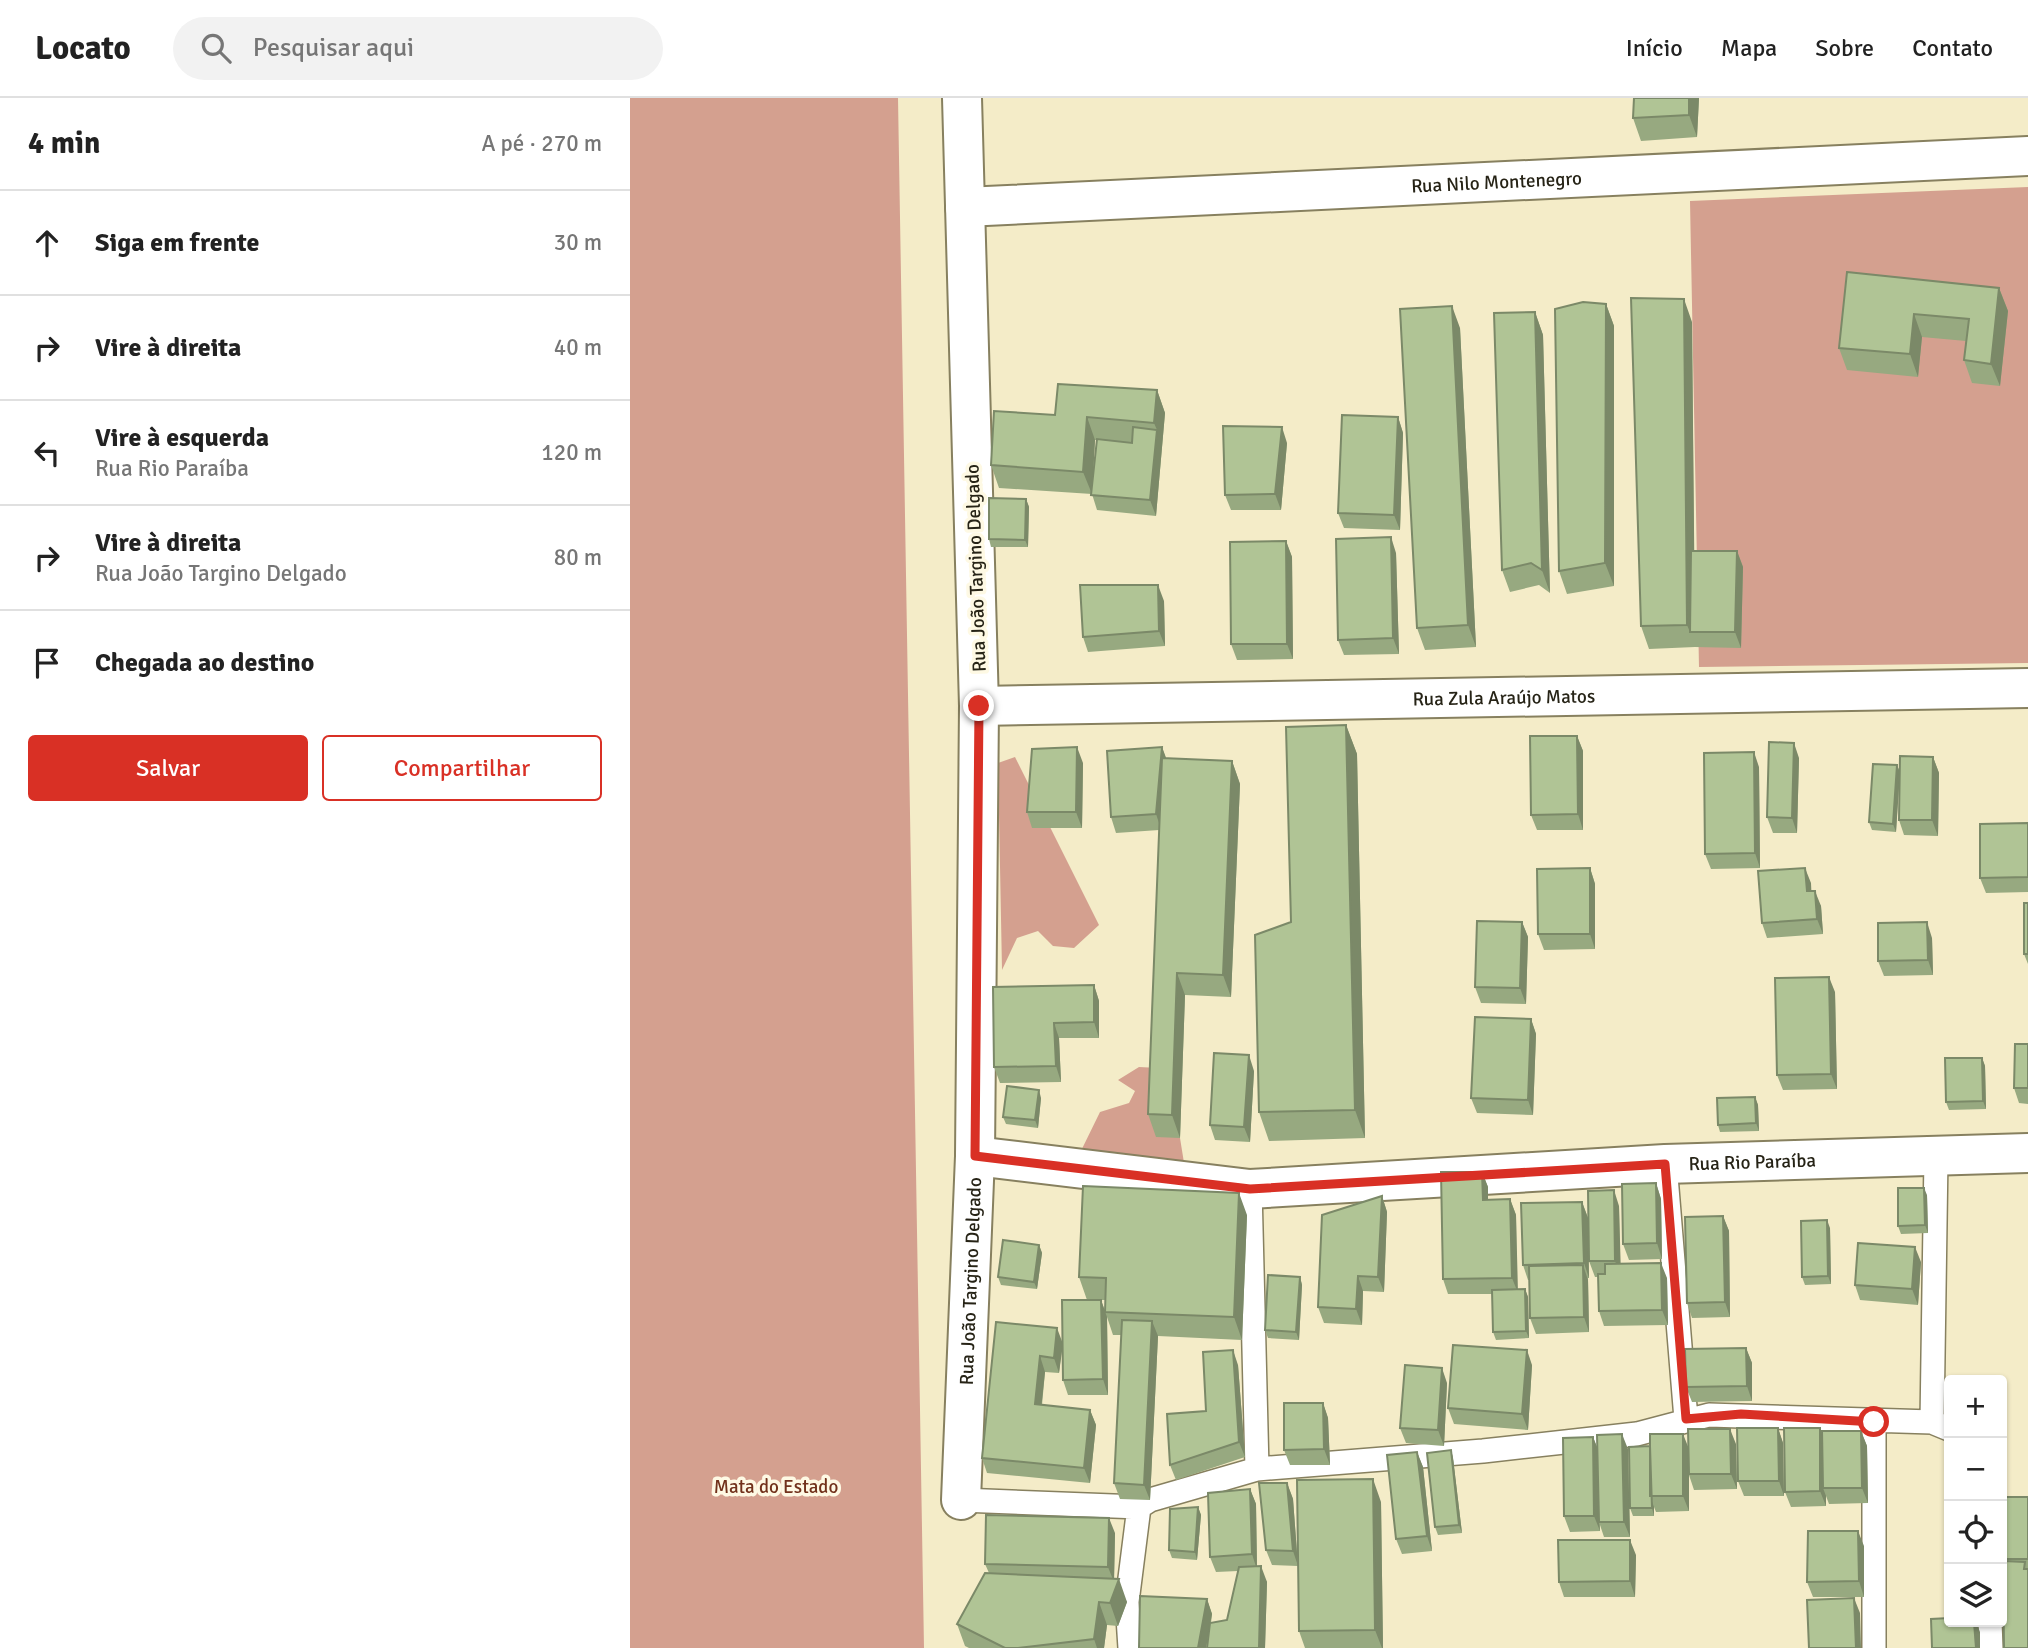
<!DOCTYPE html>
<html lang="pt">
<head>
<meta charset="utf-8">
<style>
  body { margin:0; font-family:Signika,sans-serif; background:#f2f2f2; color:#222 }
  .controls { position:absolute; right:21px; bottom:21px; display:grid; overflow:hidden; border-radius:7px; box-shadow:0 2px 5px #0004 }
  .controls button { width:63px; height:63px; display:grid; place-items:center; padding:0; border:0; border-bottom:2px solid #e0e0e0; background:#fff; color:#222; font:35px sans-serif }
  .stop { position:absolute; width:21px; height:21px; margin:-16px; border:5px solid #d93025; border-radius:50%; background:#fff }
  .stop.end { background:#d93025; border-color:#fff; box-shadow:0 2px 7px #0008 }
  .list { margin:0; padding:0; list-style:none }
  h2 { display:flex; justify-content:space-between; align-items:center; height:91px; margin:0; padding:0 28px; font-size:30px }
  h2 small { font-size:23px; font-weight:400; color:#767676 }
  .list li { display:grid; grid-template-columns:46px 1fr auto; gap:21px; align-items:center; box-sizing:border-box; height:105px; padding:0 28px; border-top:2px solid #e0e0e0 }
  .list b { display:block; font-size:26px; white-space:nowrap }
  .list p { margin:0; font-size:23px; white-space:nowrap; color:#767676 }
  .list em { font-size:23px; font-style:normal; color:#767676 }
  .actions { display:flex; gap:14px; padding:21px 28px }
  .actions a { flex:1; padding:16px 0; border:2px solid #d93025; border-radius:7px; text-align:center; font-size:24px; color:#d93025 }
  .actions .main { background:#d93025; color:#fff }
  .icon { flex:none; width:38px; height:38px; fill:none; stroke:currentColor; stroke-width:2; stroke-linecap:round; stroke-linejoin:round }
  .map { position:relative; flex:none; width:1398px; height:1550px; overflow:hidden }
  header { display:flex; align-items:center; gap:42px; box-sizing:border-box; height:98px; padding:0 35px; background:#fff; border-bottom:2px solid #e0e0e0 }
  header strong { font-size:33px }
  nav { display:flex; gap:38px; margin-inline-start:auto; font-size:24px }
  .search { width:490px; height:63px; background:#f2f2f2; display:flex; align-items:center; gap:18px; box-sizing:border-box; padding:0 24px; border-radius:38px; color:#767676; font-size:26px }
  main { display:flex }
  aside { flex:1; background:#fff }
  .map>svg:first-child { display:block }
  .forest { fill:#d4a08f }
  .lines { fill:none; stroke-linecap:round; stroke-linejoin:round }
  .service-casing { stroke:#87805f; stroke-width:26 }
  .minor-casing { stroke:#87805f; stroke-width:42 }
  .service { stroke:#fff; stroke-width:23 }
  .minor { stroke:#fff; stroke-width:38 }
  .wall { fill:#97a980; fill-rule:evenodd }
  .shaded-wall { fill:#7b8968 }
  .building { fill:#b0c495; stroke:#7b8968; stroke-width:2 }
  .route { stroke:#d93025; stroke-width:9 }
  .labels { text-anchor:middle; stroke-width:7; stroke-linejoin:round; paint-order:stroke }
  .street-label { font-size:19px; fill:#262316; stroke:#fef9e4 }
  .park-label { font-size:19px; fill:#71311b; stroke:#fef9e4 }
</style>
</head>
<body>
<header>
<strong>Locato</strong>
<div class="search"><svg class="icon" aria-label="search" viewBox="0 0 24 24"><circle cx="10" cy="10" r="6"/><path d="M15 15l6 6"/></svg>Pesquisar aqui</div>
<nav><a>Início</a><a>Mapa</a><a>Sobre</a><a>Contato</a></nav>
</header>
<main>
<aside>
<h2>4 min<small>A pé · 270 m</small></h2>
<ul class="list">
<li><svg class="icon" aria-label="ahead" viewBox="0 0 24 24"><path d="M12 20V5M6 11l6-6 6 6"/></svg><div><b>Siga em frente</b></div><em>30 m</em></li>
<li><svg class="icon" aria-label="right" viewBox="0 0 24 24"><path d="M7 20v-9h11M14 6l5 5-5 5"/></svg><div><b>Vire à direita</b></div><em>40 m</em></li>
<li><svg class="icon" aria-label="left" viewBox="0 0 24 24"><path d="M17 20v-9H6M10 6l-5 5 5 5"/></svg><div><b>Vire à esquerda</b><p>Rua Rio Paraíba</p></div><em>120 m</em></li>
<li><svg class="icon" aria-label="right" viewBox="0 0 24 24"><path d="M7 20v-9h11M14 6l5 5-5 5"/></svg><div><b>Vire à direita</b><p>Rua João Targino Delgado</p></div><em>80 m</em></li>
<li><svg class="icon" aria-label="arrive" viewBox="0 0 24 24"><path d="M6 21V4h12l-3 4 3 4H6"/></svg><div><b>Chegada ao destino</b></div></li>
</ul>
<div class="actions"><a class="main">Salvar</a><a>Compartilhar</a></div>
</aside>
<div class="map">
<svg width="1398" height="1550" viewBox="0 0 1398 1550">
  <rect width="100%" height="100%" fill="#f4ecc8"/>
  <path class="forest" d="M0,0H268L294,1550H0Z
    M1398,89V565L1069,569L1060,103Z
    M385,659L469,827L444,850L423,848L408,833L387,840L372,872L368,665Z
    M509,969L529,970L550,1040L555,1071L448,1059L470,1014L499,1005L505,993L488,982Z"/>
  <g class="lines">
    <g class="service-casing">
      <path id="service" d="M1035,1066L1056,1321
        M620,1091L627,1371
        M1244,1324V1550
        M1302,1324L1306,1059
        M331,1402L509,1409L520,1402L627,1371L853,1353L1007,1336L1079,1317L1302,1324L1319,1331
        M1360,1524L1361,1550
        M500,1550L497,1504L509,1409"/>
    </g>
    <g class="minor-casing">
      <g id="minor">
        <path id="s1" d="M335,109L1398,58"/>
        <path id="s2" d="M349,608L1398,590"/>
        <path id="s3" d="M345,1058L620,1091L1035,1066L1398,1055"/>
        <path id="s4" d="M331,1402L345,1058L349,608L332,0"/>
      </g>
    </g>
    <use href="#service" class="service"/>
    <use href="#minor" class="minor"/>
  </g>
  <path class="wall" d="M1069,0L1067,39L1011,43L1003,20Z
    M1217,174L1369,190L1378,213L1370,288L1342,285L1334,262L1336,243L1292,239L1288,279L1217,272L1209,250Z
    M976,206L984,228V488L937,496L929,473Z
    M905,214L913,237L920,495L909,487L880,494L872,472Z
    M1062,224L1064,453H1107L1113,469L1111,550L1065,549L1019,551L1011,528Z
    M830,230L846,549L795,552L787,530Z
    M527,292L535,315L526,418L467,412L462,396L369,390L361,367L425,317ZM465,342H467L462,396Z
    M768,319L773,335L770,432L714,430L708,415Z
    M657,345L651,412H601L595,397Z
    M396,401L399,409L398,449H361L359,441Z
    M656,443L662,459L663,561L607,562L601,546Z
    M766,455L769,556L714,557L708,542Z
    M534,503L535,548L458,554L453,539Z
    M716,627L727,656L735,1040L639,1043L629,1014L661,824Z
    M947,638L953,653V732H907L901,717Z
    M532,649L536,661L602,663L610,686L601,899L555,897L550,1040L526,1039L518,1016L529,732L486,735L481,719Z
    M1303,659L1309,675L1308,738L1274,737L1269,722V684L1266,734L1242,732L1239,724L1267,667L1270,674Z
    M1169,660L1167,735H1143L1137,719Z
    M453,665L452,730H402L397,714Z
    M1129,669L1130,770L1081,771L1075,756Z
    M1398,725V794L1356,795L1350,780Z
    M960,770L965,786V851L914,852L908,836Z
    M1181,785V793L1191,808L1193,836L1137,840L1132,825Z
    M1398,805V866L1394,856Z
    M892,824L898,839L896,906L851,905L845,889Z
    M1302,840L1303,877L1254,878L1248,863Z
    M464,887L469,903V940H429L431,984L370,985L364,969Z
    M1205,894L1207,991L1153,992L1147,977Z
    M901,921L906,936L903,1017L847,1015L841,1000Z
    M1398,946V1006L1389,1005L1384,990Z
    M1352,960L1355,968L1356,1011L1319,1012L1316,1004Z
    M624,973L620,1044L585,1042L580,1027Z
    M1125,999L1128,1007L1129,1033L1090,1034L1088,1027Z
    M411,1000L408,1030L376,1026L373,1019Z
    M852,1074L858,1089V1102L880,1101L886,1117L887,1192L895,1191L898,1199L899,1240L866,1242L863,1234L862,1196H818L813,1181Z
    M1026,1085L1031,1101L1032,1161L999,1162L993,1146Z
    M1297,1097L1298,1135L1271,1136L1268,1128Z
    M752,1098L757,1114L754,1194L733,1193L732,1227L694,1225L688,1209Z
    M952,1104L958,1120L959,1180H958L959,1234L906,1236L900,1220V1182H898L893,1167Z
    M989,1108L990,1166L1037,1180L1038,1227L974,1228L969,1213L968,1179H965L959,1163Z
    M617,1117L612,1242L528,1238L520,1402L490,1401L484,1385L491,1237H483L477,1219L478,1297H438L433,1282L432,1249L429,1275L415,1274L412,1307L460,1312L466,1327L460,1385L357,1375L352,1360L366,1224L432,1245L457,1202L449,1179ZM471,1202H476L475,1213Z
    M1093,1118L1099,1133L1100,1219L1062,1220L1057,1205Z
    M1200,1130L1201,1186L1175,1187L1172,1179Z
    M409,1147L412,1155L407,1191L371,1187L368,1179Z
    M1291,1164L1288,1207L1230,1202L1225,1187Z
    M670,1179L672,1187L669,1242L638,1240L635,1232Z
    M1116,1250L1122,1265V1303L1062,1304L1056,1289Z
    M608,1267L615,1359L546,1382L540,1367Z
    M902,1267L898,1332L824,1326L818,1310Z
    M817,1285L814,1348L776,1345L770,1330Z
    M693,1305L698,1320L700,1367H660L654,1352Z
    M1148,1330L1153,1345L1154,1398H1114L1108,1383Z
    M1190,1330L1192,1337L1231,1333L1237,1348L1238,1405L1199,1406L1196,1398V1408L1161,1409L1155,1394Z
    M963,1339L967,1349L998,1351L1000,1439H974L970,1427V1433L940,1434L934,1418Z
    M1106,1346L1107,1391L1064,1392L1059,1377V1413L1026,1414L1024,1409V1418H1003L1000,1410L1058,1349Z
    M821,1352L823,1360L832,1435L808,1437L805,1429Z
    M787,1354L793,1369L802,1453L772,1456L766,1441Z
    M657,1385L663,1401L668,1468L642,1467L636,1452Z
    M620,1391L626,1406L627,1468L637,1484L635,1550H577L578,1540L576,1550H509L577,1501L582,1516L581,1525L597,1522L608,1473L586,1474L580,1459Z
    M1372,1399H1398V1550L1373,1477H1372Z
    M751,1404L753,1550H675L669,1533Z
    M568,1409L571,1417L567,1462L542,1460L539,1452Z
    M485,1435L484,1481L497,1504L488,1528L477,1527L474,1550H339L335,1548L327,1526L359,1475L355,1466Z
    M1234,1448V1499H1183L1177,1484Z
    M1006,1457L1005,1499H934L929,1484Z"/>
  <path class="shaded-wall" d="M1059,0H1069L1067,39L1059,17Z
    M1369,190L1378,213L1370,288L1361,266Z
    M1054,201L1062,224L1065,534H1060L1057,527Z
    M976,206L984,228V488L975,465Z
    M822,208L830,230L846,549L838,527Z
    M905,214L913,237L920,495L912,472Z
    M1284,216L1292,239L1288,279L1280,256Z
    M527,292L535,315L526,418L520,402L527,332L524,325Z
    M457,319L465,342L462,396L453,374Z
    M768,319L773,335L770,432L764,417Z
    M652,329L657,345L651,412L645,396Z
    M396,401L399,409L398,449L395,442Z
    M761,439L766,455L769,556L763,540Z
    M656,443L662,459L663,561L657,546Z
    M1107,453L1113,469L1111,550L1105,534Z
    M528,487L534,503L535,548L529,533Z
    M716,627L727,656L735,1040L725,1012Z
    M947,638L953,653V732L948,716Z
    M1164,645L1169,660L1167,735L1162,720Z
    M447,649L453,665L452,730L446,714Z
    M532,649L538,665L531,731L526,716Z
    M1124,654L1129,669L1130,770L1125,755Z
    M1303,659L1309,675L1308,738L1302,722Z
    M602,663L610,686L601,899L593,877Z
    M1267,667L1270,675L1266,734L1263,726Z
    M960,770L965,786V851L960,836Z
    M1175,770L1181,785L1182,808L1177,793Z
    M1185,793L1191,808L1193,836L1187,821Z
    M892,824L898,839L896,906L890,890Z
    M1297,824L1302,840L1303,877L1298,862Z
    M547,875L555,897L550,1040L542,1017Z
    M1199,879L1205,894L1207,991L1201,976Z
    M464,887L469,903V940L464,924Z
    M901,921L906,936L903,1017L898,1002Z
    M424,925L429,940L431,984L426,968Z
    M619,957L624,973L620,1044L614,1029Z
    M1352,960L1355,968L1356,1011L1353,1003Z
    M409,992L411,1000L408,1030L405,1022Z
    M1125,999L1128,1007L1129,1033L1126,1025Z
    M852,1074L858,1089V1117L853,1102Z
    M1026,1085L1031,1101L1032,1161L1027,1145Z
    M1294,1090L1297,1097L1298,1135L1295,1127Z
    M984,1092L989,1108L991,1178L985,1163Z
    M609,1095L617,1117L612,1242L604,1219Z
    M752,1098L757,1114L754,1194L748,1179Z
    M880,1101L886,1117L888,1195L882,1180Z
    M952,1104L958,1120L959,1180L954,1165Z
    M1093,1118L1099,1133L1100,1219L1095,1204Z
    M1197,1122L1200,1130L1201,1186L1198,1178Z
    M409,1147L412,1155L407,1191L404,1184Z
    M1285,1149L1291,1164L1288,1207L1282,1191Z
    M1031,1165L1037,1180L1038,1227L1032,1212Z
    M953,1167L958,1182L959,1234L954,1219Z
    M728,1178L733,1193L732,1227L726,1211Z
    M670,1179L672,1187L669,1242L666,1234Z
    M895,1191L898,1199L899,1240L896,1233Z
    M471,1202L477,1219L478,1297L473,1281Z
    M522,1223L528,1238L520,1402L514,1387Z
    M427,1230L433,1246L429,1275L424,1260Z
    M1116,1250L1122,1265V1303L1117,1288Z
    M603,1252L608,1267L615,1359L609,1344Z
    M897,1252L902,1267L898,1332L892,1316Z
    M410,1258L415,1274L410,1321L405,1306Z
    M812,1270L817,1285L814,1348L808,1332Z
    M693,1305L698,1320L700,1367L694,1351Z
    M460,1312L466,1327L460,1385L454,1370Z
    M1148,1330L1153,1345L1154,1398L1149,1383Z
    M1190,1330L1195,1346L1193,1390L1196,1398V1408L1190,1393Z
    M1100,1331L1106,1346L1107,1391L1101,1376Z
    M1231,1333L1237,1348L1238,1405L1232,1390Z
    M992,1336L998,1351L1000,1439L994,1424Z
    M1053,1336L1059,1351V1413L1053,1398Z
    M963,1339L969,1354V1424L970,1433L964,1418Z
    M821,1352L823,1360L832,1435L829,1427Z
    M787,1354L793,1369L802,1453L797,1438Z
    M743,1381L751,1404L753,1550H752L745,1532Z
    M657,1385L663,1401L668,1468L663,1453Z
    M620,1391L626,1406L627,1472L622,1456Z
    M1021,1401L1024,1409V1418L1022,1410Z
    M568,1409L571,1417L567,1462L565,1454Z
    M479,1420L485,1435L484,1484L478,1469Z
    M1228,1433L1234,1448V1499L1229,1483Z
    M1000,1442L1006,1457L1005,1499L1000,1483Z
    M631,1468L637,1484L635,1550H629Z
    M489,1481L497,1504L488,1528L480,1505Z
    M1224,1500L1230,1515L1231,1550H1226Z
    M577,1501L582,1516L576,1550H568Z
    M469,1504L477,1527L474,1550H467L464,1541Z
    M1344,1524H1346L1350,1534V1550H1346Z"/>
  <path class="building" d="M1004,0H1059V17L1003,20Z
    M1217,174L1369,190L1361,266L1334,262L1339,221L1284,216L1280,256L1209,250Z
    M1001,200L1054,201L1057,527L1011,528Z
    M953,204L976,206L975,465L929,473L925,211Z
    M822,208L838,527L787,530L770,211Z
    M905,214L912,472L901,465L872,472L864,215Z
    M428,286L527,292L524,325L457,319L453,374L361,367L364,313L425,317Z
    M712,317L768,319L764,417L708,415Z
    M593,328L652,329L645,396L595,397Z
    M503,329L527,332L520,402L461,397L467,341L502,345Z
    M359,400L396,401L395,442L359,441Z
    M761,439L763,540L708,542L706,441Z
    M656,443L657,546H601L600,444Z
    M1061,453H1107L1105,534H1060Z
    M450,487H528L529,533L453,539Z
    M716,627L725,1012L629,1014L625,837L661,824L656,629Z
    M900,638H947L948,716L901,717Z
    M1139,644L1164,645L1162,720L1137,719Z
    M447,649L446,714H397L402,651Z
    M532,649L526,716L481,719L477,653Z
    M1124,654L1125,755L1075,756L1074,655Z
    M1270,658L1303,659L1302,722H1269Z
    M532,660L602,663L593,877L547,875L542,1017L518,1016Z
    M1243,666L1267,667L1263,726L1239,724Z
    M1398,725V779L1350,780V726Z
    M960,770V836H908L907,771Z
    M1175,770L1177,793H1185L1187,821L1132,825L1128,773Z
    M1394,805H1398V856H1394Z
    M847,823L892,824L890,890L845,889Z
    M1297,824L1298,862L1248,863V825Z
    M1199,879L1201,976L1147,977L1145,880Z
    M464,887V924L424,925L426,968L364,969L363,889Z
    M845,919L901,921L898,1002L841,1000Z
    M1385,946H1398V990H1384Z
    M584,955L619,957L614,1029L580,1027Z
    M1315,960H1352L1353,1003L1316,1004Z
    M377,988L409,992L405,1022L373,1019Z
    M1125,999L1126,1025L1088,1027L1087,1000Z
    M811,1074H852L853,1102L880,1101L882,1180L813,1181Z
    M1026,1085L1027,1145L993,1146L992,1086Z
    M453,1088L609,1095L604,1219L475,1214L476,1180L449,1179Z
    M1268,1090H1294L1295,1127L1268,1128Z
    M984,1092L985,1163H959L958,1093Z
    M752,1098L748,1179L728,1178L726,1211L688,1209L692,1117Z
    M952,1104L954,1165L893,1167L891,1105Z
    M1093,1118L1095,1204L1057,1205L1055,1119Z
    M1197,1122L1198,1178L1172,1179L1171,1123Z
    M373,1142L409,1147L404,1184L368,1179Z
    M1228,1145L1285,1149L1282,1191L1225,1187Z
    M1031,1165L1032,1212L969,1213L968,1176H975V1166Z
    M953,1167L954,1219L900,1220L899,1168Z
    M638,1177L670,1179L666,1234L635,1232Z
    M895,1191L896,1233L863,1234L862,1192Z
    M432,1202H471L473,1281L433,1282Z
    M492,1222L522,1223L514,1387L484,1385Z
    M366,1224L427,1230L424,1260L410,1258L405,1306L460,1312L454,1370L352,1360Z
    M823,1247L897,1252L892,1316L818,1310Z
    M1116,1250L1117,1288L1056,1289L1055,1251Z
    M603,1252L609,1344L540,1367L537,1316L576,1313L573,1254Z
    M775,1267L812,1270L808,1332L770,1330Z
    M654,1305H693L694,1351L654,1352Z
    M1107,1330H1148L1149,1383H1108Z
    M1154,1330H1190V1393L1155,1394Z
    M1058,1331H1100L1101,1376H1059Z
    M1192,1333H1231L1232,1390H1193Z
    M992,1336L994,1424H969L967,1337Z
    M1020,1336H1053V1398H1020Z
    M963,1339L964,1418H934L933,1340Z
    M1020,1348L1022,1410H1000L999,1349Z
    M821,1352L829,1427L805,1429L797,1355Z
    M787,1354L797,1438L766,1441L757,1357Z
    M743,1381L745,1532L669,1533L667,1382Z
    M629,1385H657L663,1453L636,1452Z
    M620,1391L622,1456L580,1459L578,1395Z
    M1372,1399H1398V1461H1372Z
    M568,1409L565,1454L539,1452L540,1411Z
    M356,1417L479,1420L478,1469L355,1466Z
    M1178,1433H1228L1229,1483L1177,1484Z
    M928,1442H1000V1483L929,1484Z
    M1373,1463L1395,1464L1394,1471H1398V1550H1374Z
    M631,1468L629,1550H577L580,1525L597,1522L609,1469Z
    M355,1475L489,1481L480,1505L469,1504L464,1541L388,1550H375L327,1526Z
    M510,1498L577,1501L568,1550H509Z
    M1224,1500L1226,1550H1179L1177,1502Z
    M1319,1520V1524H1344L1346,1550H1302L1301,1521Z"/>
  <g class="lines">
    <path class="route" d="M349,608L345,1058L620,1091L1035,1066L1056,1321L1111,1316L1244,1324"/>
  </g>
  <g class="labels">
    <g class="street-label">
      <text dy="7" stroke="none"><textPath href="#s1" startOffset="532">Rua Nilo Montenegro</textPath></text>
      <text transform="translate(345 470) rotate(-92)" y="7">Rua João Targino Delgado</text>
      <text dy="7" stroke="none"><textPath href="#s2" startOffset="525">Rua Zula Araújo Matos</textPath></text>
      <text dy="7" stroke="none"><textPath href="#s3" startOffset="780">Rua Rio Paraíba</textPath></text>
      <text dy="7" stroke="none"><textPath href="#s4" startOffset="219">Rua João Targino Delgado</textPath></text>
    </g>
    <g class="park-label">
      <text x="146" y="1395">Mata do Estado</text>
    </g>
  </g>
</svg>
<div class="controls">
<button>+</button>
<button>−</button>
<button><svg class="icon" aria-label="locate" viewBox="0 0 24 24"><circle cx="12" cy="12" r="6"/><path d="M12 2v4M12 18v4M2 12h4M18 12h4"/></svg></button>
<button><svg class="icon" aria-label="layers" viewBox="0 0 24 24"><path d="M12 4l9 5-9 5-9-5zM3 14l9 5 9-5"/></svg></button>
</div>
<div class="stop" style="left:1244px;top:1324px"></div>
<div class="stop end" style="left:349px;top:608px"></div>
</div>
</main>
</body>
</html>
